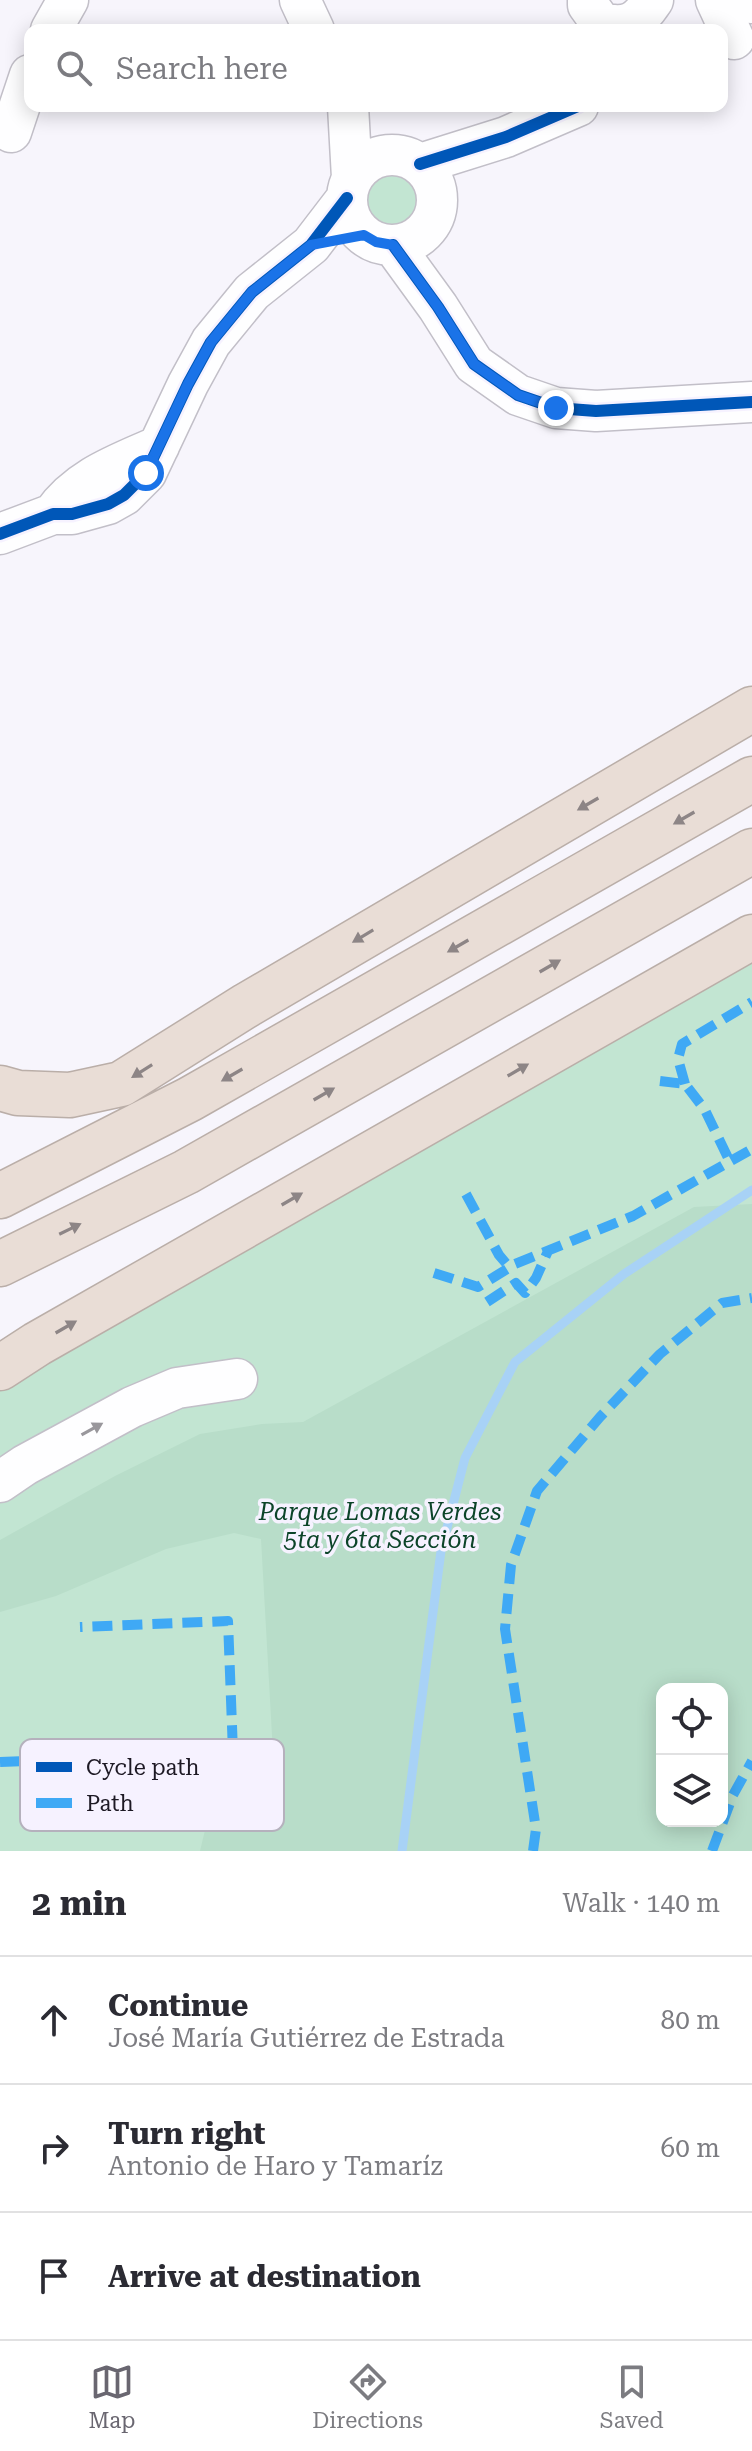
<!DOCTYPE html>
<html lang="en">
<head>
<meta charset="utf-8">
<style>
  body { margin:0; font-family:"Roboto Serif",serif; background:#f2f2f3; color:#2b2b33 }
  .controls { position:absolute; right:24px; bottom:24px; display:grid; overflow:hidden; border-radius:16px; box-shadow:0 4px 20px #0003 }
  .controls button { width:72px; height:72px; display:grid; place-items:center; padding:0; border:0; border-bottom:2px solid #e1e1e2; background:#fff; color:#2b2b33; font:40px sans-serif }
  .stop { position:absolute; width:24px; height:24px; margin:-18px; border:6px solid #1a73e8; border-radius:50%; background:#fff }
  .stop.end { background:#1a73e8; border-color:#fff; box-shadow:0 2px 8px #0008 }
  .list { margin:0; padding:0; list-style:none }
  h2 { display:flex; justify-content:space-between; align-items:center; height:104px; margin:0; padding:0 32px; font-size:34px }
  h2 small { font-size:26px; font-weight:400; color:#7c7c81 }
  .list li { display:grid; grid-template-columns:52px 1fr auto; gap:24px; align-items:center; box-sizing:border-box; height:128px; padding:0 32px; border-top:2px solid #e1e1e2 }
  .list b { display:block; font-size:30px; white-space:nowrap }
  .list p { margin:0; font-size:26px; white-space:nowrap; color:#7c7c81 }
  .list em { font-size:26px; font-style:normal; color:#7c7c81 }
  .icon { flex:none; width:44px; height:44px; fill:none; stroke:currentColor; stroke-width:2; stroke-linecap:round; stroke-linejoin:round }
  .map { position:relative; flex:none; width:752px; height:1851px; overflow:hidden }
  .search { position:absolute; background:#fff; box-shadow:0 4px 20px #0003; left:24px; right:24px; top:24px; height:88px; display:flex; align-items:center; gap:20px; box-sizing:border-box; padding:0 28px; border-radius:16px; color:#7c7c81; font-size:30px }
  .sheet { height:488px; background:#fff }
  nav { display:flex; justify-content:space-around; align-items:center; box-sizing:border-box; height:112px; border-top:2px solid #e1e1e2; background:#fff; font-size:22px; color:#7c7c81 }
  nav a { display:grid; justify-items:center; gap:4px }
  nav .on { color:#696670 }
  .map>svg:first-child { display:block }
  .green { fill:#c2e5d2; fill-rule:evenodd }
  .forest { fill:#b8ddc9; fill-rule:evenodd }
  .lines { fill:none; stroke-linecap:round; stroke-linejoin:round }
  .stream { stroke:#a8d2f6; stroke-width:9 }
  .minor-casing { stroke:#c2bfc8; stroke-width:43 }
  .highway-casing { stroke:#baaea8; stroke-width:47 }
  .minor { stroke:#fefeff; stroke-width:40 }
  .highway { stroke:#e9ddd6; stroke-width:44 }
  .quiet { stroke:#3fa9f5; stroke-width:10; stroke-dasharray:20 10; stroke-linecap:butt }
  .cycleway-casing { stroke:#f6f2ff; stroke-width:17 }
  .cycleway { stroke:#0057b8; stroke-width:12 }
  .oneway { fill:#8d8586 }
  .oneway2 { fill:#99979c }
  .route { stroke:#1a73e8; stroke-width:10 }
  .labels { text-anchor:middle; stroke-width:7; stroke-linejoin:round; paint-order:stroke }
  .park-label { font-size:24px; font-style:italic; fill:#0c4429; stroke:#f6f2ff }
  .key { fill:#f6f2ff; stroke:#b5b1bd; stroke-width:2 }
  .key-label { font-size:22px; fill:#1d1924 }
</style>
</head>
<body>
<div class="map">
<svg width="752" height="1851" viewBox="0 0 752 1851">
  <rect width="100%" height="100%" fill="#f7f5fc"/>
  <path class="green" d="M388,155C451,159 454,240 395,241C369,242 366,238 350,217L371,162Z
    M752,937V1851H0V1370ZM662,1689H722V1821H662Z"/>
  <path class="forest" d="M752,1204V1851H200L206,1826L259,1779L273,1753L261,1539L234,1533L166,1549L56,1596L0,1612V1540L115,1476L200,1434L262,1424L303,1422L694,1207ZM662,1689H722V1821H662Z"/>
  <g class="lines">
    <path class="stream" d="M402,1851L441,1551L465,1458L515,1362L624,1274L752,1190"/>
    <g class="minor-casing">
      <path id="minor" d="M300,0L314,30
        M588,0V5L601,23C628,29 638,23 653,0
        M716,0L734,39
        M751,0L752,3
        M51,30L68,0
        M348,106L352,178
        M11,132L30,75
        M347 200a45 45 0 1 1 90 0a45 45 0 1 1-90 0Z
        M420,164L506,137L578,106
        M393,245L438,307L474,364L518,395L556,408L596,411L752,402
        M53,514C79,477 119,464 159,446
        M0,534L53,514H72L108,504L124,495L146,473L188,384L211,342L252,292L311,245L347,198
        M0,1482L25,1465L132,1407L177,1388L237,1379"/>
    </g>
    <g class="highway-casing">
      <path id="highway" d="M0,1088L18,1093L70,1095L121,1084L247,1005L752,709
        M0,1196L190,1099L752,779
        M0,1264L186,1172L752,851
        M0,1368L37,1344L752,937"/>
    </g>
    <use href="#minor" class="minor"/>
    <use href="#highway" class="highway"/>
    <path class="quiet" d="M660,1081L685,1084L705,1110L730,1162
      M685,1084L678,1059L682,1044L752,1002
      M466,1194L499,1255L510,1268
      M434,1273L478,1287L515,1264L633,1216L752,1149
      M487,1302L516,1283L525,1293L536,1278L548,1251
      M0,1762L233,1752L228,1621L80,1627
      M533,1851L536,1829L505,1629L511,1565L537,1491L600,1417L660,1354L722,1303L752,1298
      M712,1851L733,1795L752,1761"/>
    <g class="cycleway-casing">
      <path id="cycleway" d="M420,164L506,137L578,106
        M393,245L438,307L474,364L518,395L556,408L596,411L752,402
        M0,534L53,514H72L108,504L124,495L146,473L188,384L211,342L252,292L311,245L347,198"/>
    </g>
    <use href="#cycleway" class="cycleway"/>
  </g>
  <defs><path id="oneway-solid" d="M-6-.8H1V-3.2L6.5 0L1 3.2V.8H-6Z" transform="scale(2)"/></defs>
  <g class="oneway">
    <use href="#oneway-solid" transform="translate(588 804) rotate(150)"/>
    <use href="#oneway-solid" transform="translate(684 818) rotate(150)"/>
    <use href="#oneway-solid" transform="translate(363 936) rotate(149)"/>
    <use href="#oneway-solid" transform="translate(458 946) rotate(150)"/>
    <use href="#oneway-solid" transform="translate(550 966) rotate(-30)"/>
    <use href="#oneway-solid" transform="translate(518 1070) rotate(-30)"/>
    <use href="#oneway-solid" transform="translate(142 1071) rotate(148)"/>
    <use href="#oneway-solid" transform="translate(232 1075) rotate(150)"/>
    <use href="#oneway-solid" transform="translate(324 1094) rotate(-30)"/>
    <use href="#oneway-solid" transform="translate(292 1199) rotate(-30)"/>
    <use href="#oneway-solid" transform="translate(70 1229) rotate(-26)"/>
    <use href="#oneway-solid" transform="translate(66 1327) rotate(-30)"/>
  </g>
  <use class="oneway2" href="#oneway-solid" transform="translate(92 1429) rotate(-29)"/>
  <g class="lines">
    <path class="route" d="M146,473L188,384L211,342L252,292L311,245L364,235L376,242L393,245L438,307L474,364L518,395L556,408"/>
  </g>
  <g class="labels">
    <g class="park-label">
      <text x="380" y="1520">Parque Lomas Verdes<tspan x="380" dy="28">5ta y 6ta Sección</tspan></text>
    </g>
  </g>
  <rect x="20" y="1739" width="264" height="92" rx="12" class="key"/>
  <rect x="36" y="1762" width="36" height="10" fill="#0057b8"/>
  <rect x="36" y="1798" width="36" height="10" fill="#3fa9f5"/>
  <g class="key-label">
    <text x="86" y="1775">Cycle path</text>
    <text x="86" y="1811">Path</text>
  </g>
</svg>
<div class="controls">
<button><svg class="icon" aria-label="locate" viewBox="0 0 24 24"><circle cx="12" cy="12" r="6"/><path d="M12 2v4M12 18v4M2 12h4M18 12h4"/></svg></button>
<button><svg class="icon" aria-label="layers" viewBox="0 0 24 24"><path d="M12 4l9 5-9 5-9-5zM3 14l9 5 9-5"/></svg></button>
</div>
<div class="stop" style="left:146px;top:473px"></div>
<div class="stop end" style="left:556px;top:408px"></div>
<div class="search"><svg class="icon" aria-label="search" viewBox="0 0 24 24"><circle cx="10" cy="10" r="6"/><path d="M15 15l6 6"/></svg>Search here</div>
</div>
<section class="sheet">
<h2>2 min<small>Walk · 140 m</small></h2>
<ul class="list">
<li><svg class="icon" aria-label="ahead" viewBox="0 0 24 24"><path d="M12 20V5M6 11l6-6 6 6"/></svg><div><b>Continue</b><p>José María Gutiérrez de Estrada</p></div><em>80 m</em></li>
<li><svg class="icon" aria-label="right" viewBox="0 0 24 24"><path d="M7 20v-9h11M14 6l5 5-5 5"/></svg><div><b>Turn right</b><p>Antonio de Haro y Tamaríz</p></div><em>60 m</em></li>
<li><svg class="icon" aria-label="arrive" viewBox="0 0 24 24"><path d="M6 21V4h12l-3 4 3 4H6"/></svg><div><b>Arrive at destination</b></div></li>
</ul>
</section>
<nav>
<a class="on"><svg class="icon" aria-label="map" viewBox="0 0 24 24"><path d="M3 6l6-2 6 2 6-2v14l-6 2-6-2-6 2zM9 4v14M15 6v14"/></svg>Map</a>
<a><svg class="icon" aria-label="directions" viewBox="0 0 24 24"><path d="M12 3l9 9-9 9-9-9zM9 14v-3h6M13 9l2 2-2 2"/></svg>Directions</a>
<a><svg class="icon" aria-label="saved" viewBox="0 0 24 24"><path d="M7 4h10v16l-5-4-5 4z"/></svg>Saved</a>
</nav>
</body>
</html>
